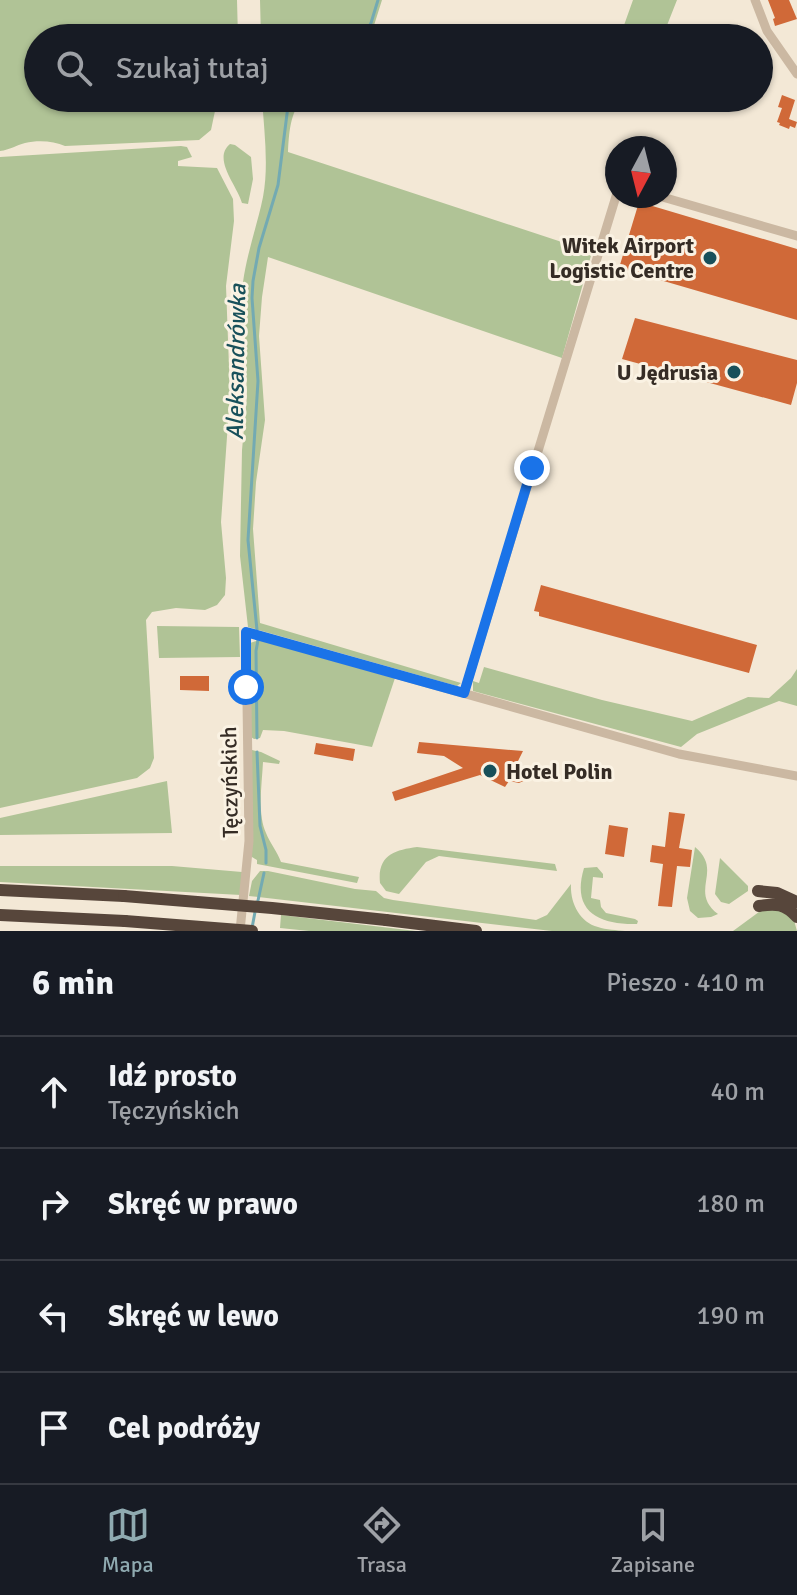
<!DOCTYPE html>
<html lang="pl">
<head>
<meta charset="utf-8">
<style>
  body { margin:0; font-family:Signika,sans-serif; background:#20242c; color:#f1f3f6 }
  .compass { position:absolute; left:605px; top:136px; width:72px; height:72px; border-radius:50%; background:#171b24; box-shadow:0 2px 6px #0004; rotate:187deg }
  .stop { position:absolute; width:24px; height:24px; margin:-18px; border:6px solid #1a73e8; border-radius:50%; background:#fff }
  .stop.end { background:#1a73e8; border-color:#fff; box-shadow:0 2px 8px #0008 }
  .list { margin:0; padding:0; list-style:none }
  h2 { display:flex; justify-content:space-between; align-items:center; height:104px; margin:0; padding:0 32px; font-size:34px }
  h2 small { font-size:26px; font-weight:400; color:#9ea1a6 }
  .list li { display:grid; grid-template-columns:52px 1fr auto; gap:24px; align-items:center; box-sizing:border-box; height:112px; padding:0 32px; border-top:2px solid #363941 }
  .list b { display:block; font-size:30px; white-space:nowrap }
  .list p { margin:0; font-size:26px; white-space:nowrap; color:#9ea1a6 }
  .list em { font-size:26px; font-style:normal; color:#9ea1a6 }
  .icon { flex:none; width:44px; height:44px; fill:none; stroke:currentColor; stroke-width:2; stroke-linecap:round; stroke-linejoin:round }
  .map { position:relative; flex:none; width:797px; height:931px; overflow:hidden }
  .search { position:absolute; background:#171b24; box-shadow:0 2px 6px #0004; left:24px; right:24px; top:24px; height:88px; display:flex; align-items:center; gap:20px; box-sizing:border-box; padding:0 28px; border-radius:44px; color:#9ea1a6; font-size:30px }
  .sheet { height:552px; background:#171b24 }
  nav { display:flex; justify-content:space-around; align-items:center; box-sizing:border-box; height:112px; border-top:2px solid #363941; background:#171b24; font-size:22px; color:#9ea1a6 }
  nav a { display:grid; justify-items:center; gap:4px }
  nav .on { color:#8faab0 }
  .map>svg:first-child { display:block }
  .green { fill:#b0c396 }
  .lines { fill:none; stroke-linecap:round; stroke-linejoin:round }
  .stream { stroke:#73aab2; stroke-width:3 }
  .building { fill:#d06938 }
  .minor { stroke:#cbb8a2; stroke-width:9 }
  .highway { stroke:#57463b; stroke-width:12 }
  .highway-bridge { stroke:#57463b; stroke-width:12 }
  .route { stroke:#1a73e8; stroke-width:10 }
  .poi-dot { fill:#18505a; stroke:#faf2e3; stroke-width:3 }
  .labels { text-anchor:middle; stroke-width:6; stroke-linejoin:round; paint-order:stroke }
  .poi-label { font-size:22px; font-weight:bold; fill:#352c25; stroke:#faf2e3; text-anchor:end }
  .street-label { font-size:22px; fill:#352c25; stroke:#faf2e3 }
  .water-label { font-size:24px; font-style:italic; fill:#18505a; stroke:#faf2e3 }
</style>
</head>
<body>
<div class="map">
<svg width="797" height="931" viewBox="0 0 797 931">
  <rect width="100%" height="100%" fill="#f3e8d6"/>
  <path class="green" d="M0,0H237L238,38H38V98H220L215,111L211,130L199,140L65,146C54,141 38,140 25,143C16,145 10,150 0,151Z
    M260,0H382L370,38H261Z
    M633,0H677L662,38H647L623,28Z
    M262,98H303C290,113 289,133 288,152L592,252L562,358L268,257L262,297L259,336L265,420L256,482L253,529L260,623L461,683L457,686L248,627L240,556L242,450L247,396L243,282C247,253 257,226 263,197C269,165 264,130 262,98Z
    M230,144L235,145L251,157L253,179L248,204L242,203C237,185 212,159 230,144Z
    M181,146L187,147L192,157L178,161V166L217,168L233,199L234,221L226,286L230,394L221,522L226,578L225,595L217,605L205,610L176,608L152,612L146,620L154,758L150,768L137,778L0,808V157Z
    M157,626L239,627L240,657L159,658Z
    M262,639L395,678L372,747L284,731L263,730L260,738L254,739L251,737L250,643Z
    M484,667L602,700L692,721L748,697L769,698L791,678L797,669V706L779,701L697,734L681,747L473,691V681L479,683Z
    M252,750L261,752L280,761L279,764L263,762C262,784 257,813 266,833C270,843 277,851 281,862L359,877L357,883L257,864V860L252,857Z
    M167,781L172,833L0,835V818Z
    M417,847L555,864L557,871L439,856L426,862L399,894L386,891L380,883C377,855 395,850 417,847Z
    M695,847C724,871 688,891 718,914L711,917L698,918L690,911L687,898Z
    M720,858L748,886V891L729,904L721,902L715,894Z
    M0,866H172L242,872L241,895L0,882Z
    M597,867L603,874V878L593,877L591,898L600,900L601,907L606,913L635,919L638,921L637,924C598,925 571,911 584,868Z
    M260,871H268L355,889L376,891L384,898L393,900L536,920L547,915L571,884C570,902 579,922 598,927C606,930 617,930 625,931H552L249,896L252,881Z
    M775,906L793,917L797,931H733L763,909Z
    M281,915L416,931H309L280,928Z"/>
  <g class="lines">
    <path class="stream" d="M363,38L371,23L378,0
      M257,630L248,540L258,381L252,298L253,281L259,248L278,185L289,98
      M257,738L256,651L258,640
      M257,752L260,826L266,850V863
      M257,905L264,873
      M252,928L255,912"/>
  </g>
  <path class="building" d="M768,0H789L797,19L775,26L773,19L775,18Z
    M782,95L795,100L789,119L797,122L795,128L790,126L789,129L779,125L780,123L777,122L782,108L778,107Z
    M639,202L797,249V320L619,268Z
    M635,318L797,360V383L791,405L622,359Z
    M541,585L757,645L749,673L539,616V612L534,611Z
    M180,676H209V691L180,690Z
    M419,742L523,751L516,765L525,770L528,775V779L519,783L509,781L505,787L480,775L395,801L392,792L463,768L444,756L417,753Z
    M316,743L355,749L353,761L314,754Z
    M669,812L685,814L679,848L692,850L690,867L677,866L672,907L658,906L663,864L650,862L652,845L665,847Z
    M609,825L628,828L624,857L605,854Z"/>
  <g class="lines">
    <path class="minor" d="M755,0L767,31L797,74
      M659,196L797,236
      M464,693L617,193
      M240,931L249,841L246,632L679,754L797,776"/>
    <path class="highway" d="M0,890L124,896
      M758,891L777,893L797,902
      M759,906C776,903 785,904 797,917
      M0,915L125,921
      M386,920L476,931"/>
    <path class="highway-bridge" d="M124,896L272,908L386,920
      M125,921L252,931"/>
  </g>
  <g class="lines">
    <path class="route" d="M246,687V632L464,693L532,468"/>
  </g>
  <g class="poi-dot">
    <circle cx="710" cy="258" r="8"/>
    <circle cx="734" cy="372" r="8"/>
    <circle cx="490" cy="771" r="8"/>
  </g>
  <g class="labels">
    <g class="poi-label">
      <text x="694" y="253">Witek Airport<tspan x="694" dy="25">Logistic Centre</tspan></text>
      <text x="718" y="380">U Jędrusia</text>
      <text x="506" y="779" text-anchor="start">Hotel Polin</text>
    </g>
    <g class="street-label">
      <text transform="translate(229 782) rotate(-91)" y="8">Tęczyńskich</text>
    </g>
    <g class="water-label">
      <text transform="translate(236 362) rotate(-89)" y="8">Aleksandrówka</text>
    </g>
  </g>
</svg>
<svg class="compass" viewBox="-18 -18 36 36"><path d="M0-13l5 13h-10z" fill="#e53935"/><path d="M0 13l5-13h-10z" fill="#9ea1a6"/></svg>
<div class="stop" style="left:246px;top:687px"></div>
<div class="stop end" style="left:532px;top:468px"></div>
<div class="search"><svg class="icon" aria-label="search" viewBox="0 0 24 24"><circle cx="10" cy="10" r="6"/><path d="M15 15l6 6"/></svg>Szukaj tutaj</div>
</div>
<section class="sheet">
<h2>6 min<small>Pieszo · 410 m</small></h2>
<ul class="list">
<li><svg class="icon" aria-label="ahead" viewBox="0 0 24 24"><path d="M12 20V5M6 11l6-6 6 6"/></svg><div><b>Idź prosto</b><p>Tęczyńskich</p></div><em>40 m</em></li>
<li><svg class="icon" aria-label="right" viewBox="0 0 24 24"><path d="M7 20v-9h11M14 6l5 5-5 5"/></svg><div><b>Skręć w prawo</b></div><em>180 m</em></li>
<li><svg class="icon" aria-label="left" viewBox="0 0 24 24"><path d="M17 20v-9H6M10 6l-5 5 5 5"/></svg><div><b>Skręć w lewo</b></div><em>190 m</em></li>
<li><svg class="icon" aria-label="arrive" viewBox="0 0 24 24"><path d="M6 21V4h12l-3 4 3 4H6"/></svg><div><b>Cel podróży</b></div></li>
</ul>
</section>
<nav>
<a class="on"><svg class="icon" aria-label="map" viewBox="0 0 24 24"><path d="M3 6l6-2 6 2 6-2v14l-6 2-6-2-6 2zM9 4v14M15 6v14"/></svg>Mapa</a>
<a><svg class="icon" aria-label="directions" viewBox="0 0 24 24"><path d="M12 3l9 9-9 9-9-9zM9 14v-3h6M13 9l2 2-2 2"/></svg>Trasa</a>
<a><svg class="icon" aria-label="saved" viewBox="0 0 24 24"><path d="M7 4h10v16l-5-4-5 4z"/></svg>Zapisane</a>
</nav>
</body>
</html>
